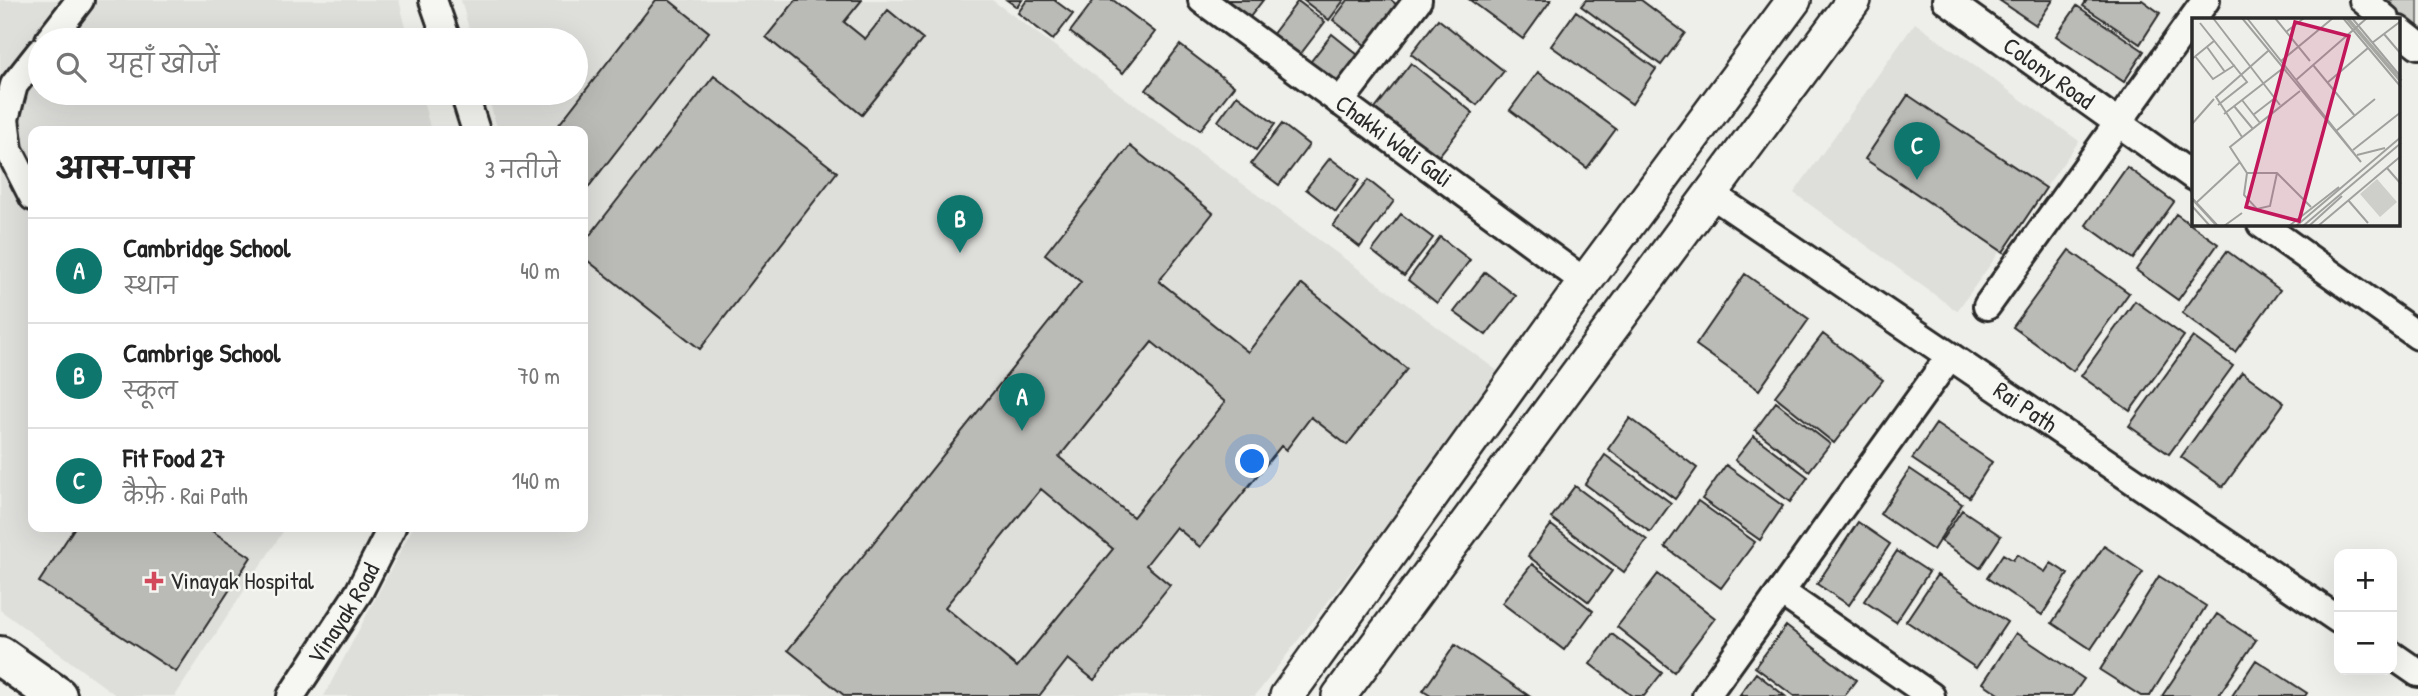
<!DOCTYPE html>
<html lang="hi">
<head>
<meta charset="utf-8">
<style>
  body { margin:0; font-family:"Patrick Hand","Playpen Sans Deva",sans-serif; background:#f2f2f2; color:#222 }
  .controls { position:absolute; right:21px; bottom:21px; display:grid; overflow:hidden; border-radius:14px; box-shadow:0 7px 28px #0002 }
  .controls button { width:63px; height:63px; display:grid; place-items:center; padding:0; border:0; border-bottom:2px solid #e0e0e0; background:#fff; color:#222; font:35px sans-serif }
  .you { position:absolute; left:1253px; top:462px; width:24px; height:24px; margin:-18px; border:5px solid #fff; border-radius:50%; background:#1a73e8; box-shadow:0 0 0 10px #1a73e833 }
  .badge { display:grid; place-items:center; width:46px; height:46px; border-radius:50%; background:#0f766e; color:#fff; font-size:23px; font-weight:700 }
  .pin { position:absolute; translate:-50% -58px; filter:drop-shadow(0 2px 4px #0008) }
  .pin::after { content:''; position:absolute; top:37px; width:24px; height:21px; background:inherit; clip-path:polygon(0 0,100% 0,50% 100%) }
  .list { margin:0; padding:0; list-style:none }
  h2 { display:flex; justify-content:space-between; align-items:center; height:91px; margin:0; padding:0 28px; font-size:30px }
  h2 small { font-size:23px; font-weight:400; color:#767676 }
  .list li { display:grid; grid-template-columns:46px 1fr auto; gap:21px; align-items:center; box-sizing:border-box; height:105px; padding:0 28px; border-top:2px solid #e0e0e0 }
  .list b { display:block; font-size:26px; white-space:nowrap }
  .list p { margin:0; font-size:23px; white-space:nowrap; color:#767676 }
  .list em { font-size:23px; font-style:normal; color:#767676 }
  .icon { flex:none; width:38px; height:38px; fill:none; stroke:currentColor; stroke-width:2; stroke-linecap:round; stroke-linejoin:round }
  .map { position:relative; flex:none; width:2418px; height:696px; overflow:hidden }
  .search { position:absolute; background:#fff; box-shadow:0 7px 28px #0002; left:28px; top:28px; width:560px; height:77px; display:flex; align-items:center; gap:18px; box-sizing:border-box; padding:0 24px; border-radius:38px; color:#767676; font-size:26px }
  .panel { position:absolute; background:#fff; box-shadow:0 7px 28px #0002; left:28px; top:126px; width:560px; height:406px; border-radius:14px }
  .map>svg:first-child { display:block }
  .built { fill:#dededb }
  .green { fill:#cececa; stroke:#7c7c7a; stroke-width:2 }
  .building { fill:#babab7; stroke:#2b2b2b; stroke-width:2; fill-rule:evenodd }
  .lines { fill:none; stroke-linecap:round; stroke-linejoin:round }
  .minor-casing { stroke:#2b2b2b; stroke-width:32 }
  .tertiary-casing { stroke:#2b2b2b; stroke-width:38 }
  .secondary-casing { stroke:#2b2b2b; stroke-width:44 }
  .minor { stroke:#f6f6f2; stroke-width:26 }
  .tertiary { stroke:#f6f6f2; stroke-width:33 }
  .secondary { stroke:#f6f6f2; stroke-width:38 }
  .poi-dot { fill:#d1495b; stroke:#f6f6f2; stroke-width:2.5 }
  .labels { text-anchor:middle; stroke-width:5; stroke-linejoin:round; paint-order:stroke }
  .street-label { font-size:24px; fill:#2b2b2b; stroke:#f6f6f2 }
  .poi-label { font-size:24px; fill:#2b2b2b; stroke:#f6f6f2; text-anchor:start }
  .inset-river { fill:none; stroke:#a6a6a3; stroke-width:3.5 }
  .inset-road { fill:none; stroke:#a0a09e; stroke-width:2 }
  .view { fill:#c2185b; fill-opacity:0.15; stroke:#c2185b; stroke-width:3.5 }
  .inset-edge { fill:none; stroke:#2b2b2b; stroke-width:3.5 }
</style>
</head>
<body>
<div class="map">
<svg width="2418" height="696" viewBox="0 0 2418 696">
  <rect width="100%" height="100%" fill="#eeeeea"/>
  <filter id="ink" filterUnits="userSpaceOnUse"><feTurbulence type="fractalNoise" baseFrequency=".0143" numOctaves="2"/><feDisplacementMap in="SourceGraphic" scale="14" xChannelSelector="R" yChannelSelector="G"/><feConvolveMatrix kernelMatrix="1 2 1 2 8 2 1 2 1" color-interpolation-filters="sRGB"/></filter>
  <g filter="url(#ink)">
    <path class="built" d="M0,0H399L409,40H40V93H421L431,131H33V527H286L175,696H117L0,610Z
      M461,0H992L1503,375L1255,696H324L413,527H583V131H498L487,93H576V40H472Z
      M1915,23L2079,141L1957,311L1794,193Z"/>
    <path class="green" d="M2357,0H2418V48Z"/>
    <path class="building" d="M656,0H669L709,32L583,194V131H554Z
      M796,0H862L844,22L865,39L888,10L923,39L862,115L766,37Z
      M1007,0H1022L1017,7Z
      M1027,0H1054L1073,14L1053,40L1018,13Z
      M1094,0H1113L1155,32L1123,73L1070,32Z
      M1213,0H1263L1243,26Z
      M1303,0H1344L1329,20Z
      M1348,0H1391L1397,5L1366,46L1333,20Z
      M1470,0H1551L1523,39Z
      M1586,0H1641L1685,33L1661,65L1581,6Z
      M1999,0H2053L2036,25Z
      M2087,0H2142L2160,13L2140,44L2083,6Z
      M1298,1L1325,22L1299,56L1272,35Z
      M2077,6L2144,51L2124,82L2056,36Z
      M1576,11L1656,69L1632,104L1551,46Z
      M1438,19L1504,71L1477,105L1411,54Z
      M1332,34L1358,55L1335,86L1308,65Z
      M1180,45L1234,86L1200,130L1146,90Z
      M1411,63L1473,113L1437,158L1375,109Z
      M1538,72L1616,129L1587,168L1510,110Z
      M714,76L837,172L700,349L583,257V244Z
      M1237,95L1275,124L1256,150L1218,121Z
      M1908,95L2046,188L2003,252L1865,159Z
      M1282,124L1309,145L1279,185L1251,164Z
      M1130,146L1213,213L1159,281L1248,352L1302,284L1407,369L1347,445L1311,417L1286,450L1281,446L1200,547L1176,527L1146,565L1170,585L1094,680L1068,659L1039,696H845L788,650L1081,282L1045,254ZM1152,342L1225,402L1133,517L1059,457ZM1041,489L1113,549L1017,667L945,607Z
      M1330,158L1359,180L1336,212L1306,189Z
      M2127,167L2174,202L2133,259L2086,225Z
      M1368,180L1394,201L1360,247L1333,226Z
      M1401,214L1433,238L1404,276L1372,251Z
      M2176,214L2218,244L2178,300L2136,270Z
      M1440,237L1470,260L1437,303L1408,280Z
      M2069,250L2129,293L2073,371L2013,327Z
      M2227,251L2280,290L2235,352L2182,313Z
      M1485,272L1516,296L1486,335L1454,312Z
      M1745,274L1809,319L1759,390L1696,345Z
      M2135,301L2184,336L2130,411L2081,376Z
      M1823,334L1883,380L1834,443L1775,396Z
      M2193,337L2233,366L2169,454L2129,426Z
      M2242,372L2284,403L2223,487L2181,457Z
      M1776,402L1830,444L1809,471L1755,430Z
      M1630,418L1697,468L1675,499L1608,449Z
      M1936,424L1992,462L1969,497L1912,459Z
      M1754,436L1808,477L1790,502L1735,460Z
      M1605,455L1671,503L1650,532L1585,484Z
      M1726,465L1783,506L1760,540L1702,499Z
      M1910,469L1962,504L1933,550L1880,514Z
      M1575,486L1647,540L1624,572L1551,518Z
      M1698,501L1755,542L1721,588L1665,547Z
      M1962,510L2001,536L1980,568L1941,541Z
      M1858,522L1890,544L1849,605L1817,584Z
      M1551,525L1612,571L1589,602L1528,556Z
      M75,527H206L251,557L176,672L39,582Z
      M2104,546L2143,572L2091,649L2052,623Z
      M1897,551L1929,572L1896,622L1864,601Z
      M2003,554L2013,560L2017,554L2045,572L2051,563L2068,574L2042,615L1987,578Z
      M1532,564L1593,611L1564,650L1502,603Z
      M1658,574L1715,618L1674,672L1617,627Z
      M1937,575L2007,622L1976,668L1906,621Z
      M2159,576L2206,606L2150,696H2141L2100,670Z
      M2217,614L2256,640L2218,696H2162Z
      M1786,626L1856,680L1844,696H1794L1755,667Z
      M2016,633L2084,679L2072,696H2002L1983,683Z
      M1612,634L1662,673L1644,696H1632L1590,664Z
      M1455,645L1529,696H1431L1423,691Z
      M2256,660L2307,693L2305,696H2232Z
      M1756,673L1785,696H1739Z"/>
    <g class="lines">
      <g class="minor-casing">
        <g id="minor">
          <path d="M433,0L447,40"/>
          <path id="s1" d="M1202,0L1585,282"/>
          <path id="s2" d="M1946,0L2194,177"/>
          <path d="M2363,0L2386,19"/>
          <path d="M2399,30L2418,45"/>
          <path d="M49,40L80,0"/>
          <path d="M464,93L476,131"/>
          <path d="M1340,102L1418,0"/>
          <path id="s3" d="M1711,194L2339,620"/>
          <path d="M33,197L9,150L5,119L14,85L40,52"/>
          <path d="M2261,224L2418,336"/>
          <path d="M1987,306L2206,0"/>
          <path d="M1781,592L1931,696"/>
          <path d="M2392,655L2418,673"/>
          <path id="s4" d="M291,696L359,592L392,527"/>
          <path d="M1706,696L1950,356"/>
        </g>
      </g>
      <g class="tertiary-casing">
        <path id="tertiary" d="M1287,696L1585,282L1794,0
          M1339,696L1854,0"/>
      </g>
      <g class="secondary-casing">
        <path id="secondary" d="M0,656L57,696"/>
      </g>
      <use href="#minor" class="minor"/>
      <use href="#tertiary" class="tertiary"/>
      <use href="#secondary" class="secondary"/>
    </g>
  </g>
  <path class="poi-dot" d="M150.5 570.5h7v7h7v7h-7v7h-7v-7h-7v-7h7z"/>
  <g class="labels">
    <g class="street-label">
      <text dy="8" stroke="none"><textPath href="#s2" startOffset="126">Colony Road</textPath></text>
      <text dy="8" stroke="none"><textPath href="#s1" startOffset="238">Chakki Wali Gali</textPath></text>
      <text dy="8" stroke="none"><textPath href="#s3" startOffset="380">Rai Path</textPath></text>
      <text dy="8" stroke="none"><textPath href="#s4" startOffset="98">Vinayak Road</textPath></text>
    </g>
    <g class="poi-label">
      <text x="170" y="589">Vinayak Hospital</text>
    </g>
  </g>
  <g transform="translate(2192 18)">
    <rect width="208" height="208" fill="#eeeeea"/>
    <path d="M185,161L205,184L188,199L168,176Z" fill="#cececa"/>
    <path class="inset-river" d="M155,0L209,63"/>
    <path class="inset-road" d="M21,0L88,87M50,0L169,144L55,0M83,0L118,43M151,0L209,69M160,0L209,59M8,5L55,64L26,87M94,14L112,0M192,16L209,36M180,25L209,3M15,29L33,54M3,38L21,61L43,47M0,41L22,23M89,43L141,0M121,47L163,98M104,62L175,0M135,65L176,30M108,73L38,129L55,155H85L119,189M50,82L68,105M42,88L61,111M32,96L90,51M61,97L83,80M0,106L22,81M144,113L183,81M50,119L24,79L76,33M161,132L209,94M165,137L193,130M195,150L209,166M55,155L52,177L65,191L78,188L85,155M0,180L26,208M0,181L25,208M156,182L176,205M4,185L48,144M0,188L18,208M32,208L50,195M97,208L147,169M104,208L209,119M111,208L209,125M117,208L150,178M126,208L209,138"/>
    <path class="view" d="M103,4L157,18L107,203L54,189Z"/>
    <rect width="208" height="208" class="inset-edge"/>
  </g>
</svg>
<div class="controls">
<button>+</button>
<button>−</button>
</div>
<div class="you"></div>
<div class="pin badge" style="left:1022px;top:431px">A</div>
<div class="pin badge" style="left:960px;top:253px">B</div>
<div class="pin badge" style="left:1917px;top:180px">C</div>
<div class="search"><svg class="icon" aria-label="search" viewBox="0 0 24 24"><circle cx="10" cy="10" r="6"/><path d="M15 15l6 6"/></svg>यहाँ खोजें</div>
<section class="panel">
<h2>आस-पास<small>3 नतीजे</small></h2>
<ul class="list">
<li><span class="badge">A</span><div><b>Cambridge School</b><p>स्थान</p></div><em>40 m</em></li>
<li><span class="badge">B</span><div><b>Cambrige School</b><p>स्कूल</p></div><em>70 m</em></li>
<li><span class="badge">C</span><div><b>Fit Food 27</b><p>कैफ़े · Rai Path</p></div><em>140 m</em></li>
</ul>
</section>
</div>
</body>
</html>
